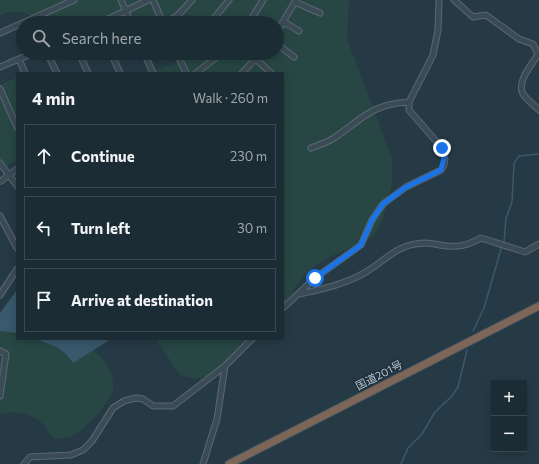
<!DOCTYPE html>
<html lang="en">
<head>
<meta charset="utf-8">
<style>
  body { margin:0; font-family:Commissioner,"Noto Sans JP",sans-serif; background:#293840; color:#f1f3f6 }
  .controls { position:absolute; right:12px; bottom:12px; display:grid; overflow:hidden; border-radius:0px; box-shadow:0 2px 10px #0003 }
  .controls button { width:36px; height:36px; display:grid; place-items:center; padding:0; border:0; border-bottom:1px solid #3a484f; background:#1c2c34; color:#f1f3f6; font:20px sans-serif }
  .stop { position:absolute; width:12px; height:12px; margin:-9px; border:3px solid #1a73e8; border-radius:50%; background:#fff }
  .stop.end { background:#1a73e8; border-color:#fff; box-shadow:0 1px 4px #0008 }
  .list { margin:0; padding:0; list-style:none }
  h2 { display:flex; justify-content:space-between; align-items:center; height:52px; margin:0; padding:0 16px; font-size:17px }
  h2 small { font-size:13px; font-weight:400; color:#a0a7ac }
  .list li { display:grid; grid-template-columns:26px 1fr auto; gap:12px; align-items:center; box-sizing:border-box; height:64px; margin:0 8px 8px; padding:0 8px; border:1px solid #3a484f; border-radius:0px }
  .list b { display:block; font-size:15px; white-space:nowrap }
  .list em { font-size:13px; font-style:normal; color:#a0a7ac }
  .icon { flex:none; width:22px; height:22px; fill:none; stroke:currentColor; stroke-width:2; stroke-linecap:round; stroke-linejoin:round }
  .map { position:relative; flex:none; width:539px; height:464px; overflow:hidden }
  .search { position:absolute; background:#1c2c34; box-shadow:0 2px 10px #0003; left:16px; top:16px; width:268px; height:44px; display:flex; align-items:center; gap:10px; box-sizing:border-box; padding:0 14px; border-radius:22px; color:#a0a7ac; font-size:15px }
  .panel { position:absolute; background:#1c2c34; box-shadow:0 2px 10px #0003; left:16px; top:72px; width:268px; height:268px; border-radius:0px }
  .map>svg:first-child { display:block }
  .green { fill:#284744 }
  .water { fill:#39596d }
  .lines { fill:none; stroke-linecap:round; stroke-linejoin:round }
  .stream { stroke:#39596d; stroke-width:1.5 }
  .minor-casing { stroke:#596872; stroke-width:7 }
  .highway-casing { stroke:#455560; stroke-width:9 }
  .minor { stroke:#3b4b55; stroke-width:5 }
  .highway { stroke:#7c6657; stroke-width:7 }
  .route { stroke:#1a73e8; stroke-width:5 }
  .labels { text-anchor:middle; stroke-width:3; stroke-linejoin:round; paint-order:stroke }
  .street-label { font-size:11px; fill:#b8c5ce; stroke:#1f303b }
</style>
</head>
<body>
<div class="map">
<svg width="539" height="464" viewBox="0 0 539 464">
  <rect width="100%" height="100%" fill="#263a46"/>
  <path class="green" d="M0,0H349L347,39L392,159V184L387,206L379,228L373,237L330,257L311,269L298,283L283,306V73H146L205,53H277V23H228L191,15L57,23L20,12H7L0,15Z
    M17,77V161L0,168V85Z
    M0,322L17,325V339C42,339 66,337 89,348C95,350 100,357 104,362C110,370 115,380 113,390C108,405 84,431 70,437C65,438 59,438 55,439C50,435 48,431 45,426C31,412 18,411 0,414Z
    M156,339H259C242,352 221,376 199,378C193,379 186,376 180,375Z"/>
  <path class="water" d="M17,290V333L0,331V313Z
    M37,339H111L73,363L67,355L58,348Z"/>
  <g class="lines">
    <path class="stream" d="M504,242L506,218L512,202L514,163L519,156L539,154
      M473,331L484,308L501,249
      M401,464L408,448L422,434L435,412L452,396L458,387L467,350"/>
    <g class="minor-casing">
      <path id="minor" d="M121,0L131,23
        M153,0L163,23
        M454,0L473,17L486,15L519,39L533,44L538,54C533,64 516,81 523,94C527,100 534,105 539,110
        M295,2L320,13
        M284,22L299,31
        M100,23L148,0
        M166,23L178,15L192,0
        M210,23L229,0
        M249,23L263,0
        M277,32L296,0
        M0,33L74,0
        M277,44L294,57
        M47,53L57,73
        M79,53L88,73
        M111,53L120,73
        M144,53L153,73
        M177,53L186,73
        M19,59L25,73
        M256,59L271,73
        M0,67L33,53
        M196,73L222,53
        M242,73L261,53
        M0,89L17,127
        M311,148C319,145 328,142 334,138C363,118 372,104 409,102
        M0,163L17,186
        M1,181L17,169
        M0,216L17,248
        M300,294C322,289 346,284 366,272C388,259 396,244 425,243C430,243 435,244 440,245C456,248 467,246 481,238L525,252L539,244
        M0,295L17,269
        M283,308L315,278L361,245L372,220L383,204L406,187L441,170C446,163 446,156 442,148L409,110V102L433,55L438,30L439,0
        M0,351L6,354L0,396
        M24,464L30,457L71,455L83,450L92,441L113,408L124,401L136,398L143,399L153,406H173L225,366L252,339
        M203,464L217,419L225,366"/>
    </g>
    <g class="highway-casing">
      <path id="highway" d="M229,464L539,306"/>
    </g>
    <use href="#minor" class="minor"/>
    <use href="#highway" class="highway"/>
  </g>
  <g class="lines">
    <path class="route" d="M315,278L361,245L372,220L383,204L406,187L441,170L445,154L442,148"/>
  </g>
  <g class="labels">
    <g class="street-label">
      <text transform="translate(379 375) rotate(-27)" y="4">国道201号</text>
    </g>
  </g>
</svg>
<div class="controls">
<button>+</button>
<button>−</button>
</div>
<div class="stop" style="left:315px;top:278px"></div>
<div class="stop end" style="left:442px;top:148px"></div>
<div class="search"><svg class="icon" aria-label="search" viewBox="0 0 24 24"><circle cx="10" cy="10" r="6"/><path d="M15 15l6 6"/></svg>Search here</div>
<section class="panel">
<h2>4 min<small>Walk · 260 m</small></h2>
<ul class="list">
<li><svg class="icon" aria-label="ahead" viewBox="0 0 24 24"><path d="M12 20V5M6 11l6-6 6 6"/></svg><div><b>Continue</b></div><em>230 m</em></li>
<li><svg class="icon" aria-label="left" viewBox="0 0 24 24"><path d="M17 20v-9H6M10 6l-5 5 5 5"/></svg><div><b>Turn left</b></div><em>30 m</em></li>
<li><svg class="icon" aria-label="arrive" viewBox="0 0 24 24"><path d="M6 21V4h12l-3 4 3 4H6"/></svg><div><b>Arrive at destination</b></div></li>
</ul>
</section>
</div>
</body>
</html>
